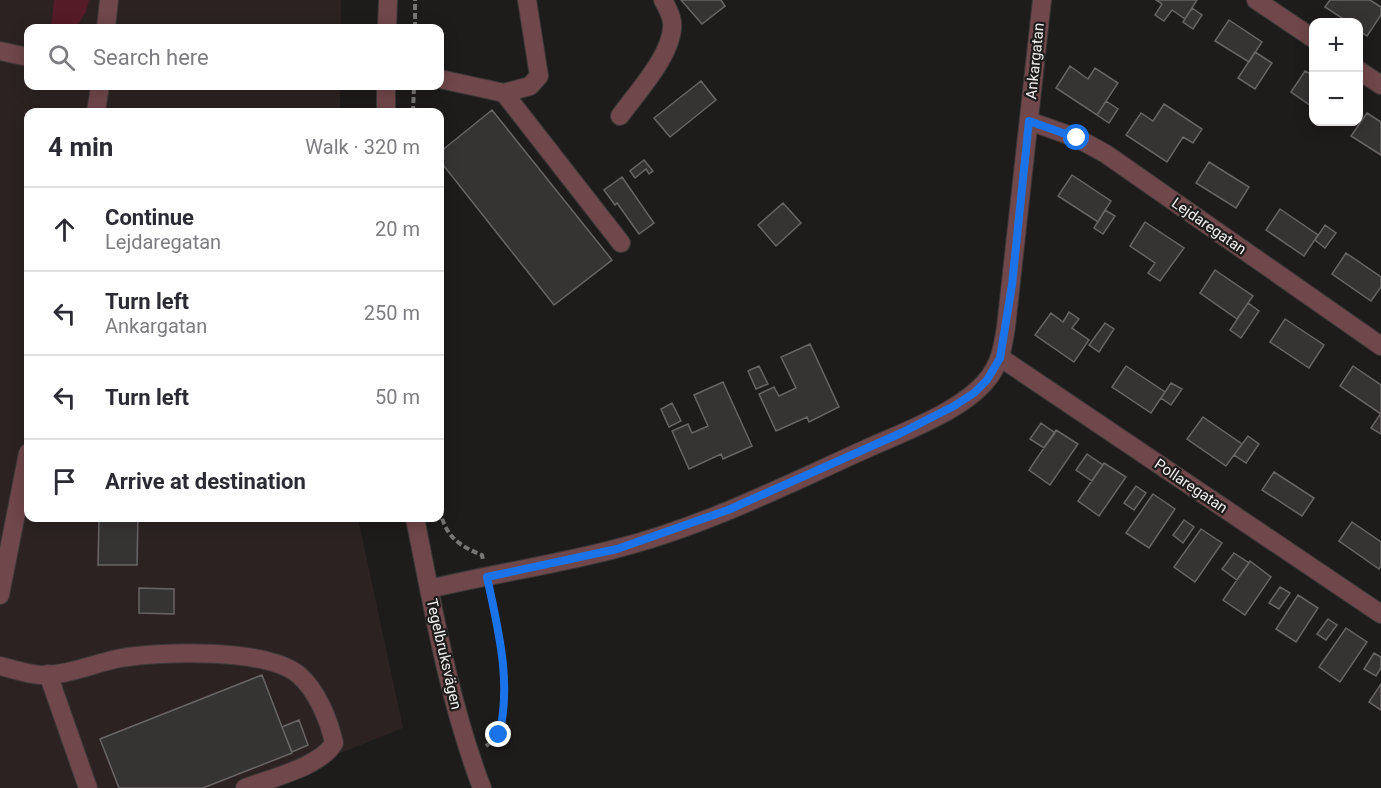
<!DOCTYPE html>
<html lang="en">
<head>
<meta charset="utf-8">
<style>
  body { margin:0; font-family:Roboto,sans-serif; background:#f2f2f3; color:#2b2b33 }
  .controls { position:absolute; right:18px; top:18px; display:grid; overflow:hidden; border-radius:12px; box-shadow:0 3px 15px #0003 }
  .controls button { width:54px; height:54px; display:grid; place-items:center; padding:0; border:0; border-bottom:2px solid #e1e1e2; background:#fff; color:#2b2b33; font:30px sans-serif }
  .stop { position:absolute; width:18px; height:18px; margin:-14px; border:4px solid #1a73e8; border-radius:50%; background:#fff }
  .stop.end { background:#1a73e8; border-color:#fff; box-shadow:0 2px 6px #0008 }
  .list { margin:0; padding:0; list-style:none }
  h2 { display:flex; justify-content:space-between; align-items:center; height:78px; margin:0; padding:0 24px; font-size:26px }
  h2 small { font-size:20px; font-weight:400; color:#7c7c81 }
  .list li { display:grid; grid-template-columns:39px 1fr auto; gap:18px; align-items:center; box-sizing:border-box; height:84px; padding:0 24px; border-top:2px solid #e1e1e2 }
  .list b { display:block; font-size:22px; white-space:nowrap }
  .list p { margin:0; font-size:20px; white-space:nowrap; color:#7c7c81 }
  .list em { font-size:20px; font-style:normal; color:#7c7c81 }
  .icon { flex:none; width:33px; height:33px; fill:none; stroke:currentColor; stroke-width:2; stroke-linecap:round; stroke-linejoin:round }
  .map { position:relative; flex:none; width:1381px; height:788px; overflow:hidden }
  .search { position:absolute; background:#fff; box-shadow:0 3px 15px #0003; left:24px; top:24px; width:420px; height:66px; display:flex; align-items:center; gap:15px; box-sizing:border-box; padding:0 21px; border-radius:12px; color:#7c7c81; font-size:22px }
  .panel { position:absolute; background:#fff; box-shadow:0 3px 15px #0003; left:24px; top:108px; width:420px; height:414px; border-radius:12px }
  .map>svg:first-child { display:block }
  .built { fill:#2c2222 }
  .green { fill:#551b26 }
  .building { fill:#363333; stroke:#696566; stroke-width:1.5 }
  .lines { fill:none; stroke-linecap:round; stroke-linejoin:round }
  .minor-casing { stroke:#3b3838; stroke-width:20 }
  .path { stroke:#787575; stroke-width:4; stroke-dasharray:6 3; stroke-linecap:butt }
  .minor { stroke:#70474b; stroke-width:18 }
  .route { stroke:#1a73e8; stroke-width:8 }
  .labels { text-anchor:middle; stroke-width:4.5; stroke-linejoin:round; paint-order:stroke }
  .street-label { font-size:15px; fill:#efeded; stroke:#1e1b1b }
</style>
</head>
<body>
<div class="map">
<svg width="1381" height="788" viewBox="0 0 1381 788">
  <rect width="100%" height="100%" fill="#1e1b1b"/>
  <path class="built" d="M0,0H341V28H28V86H340V112H28V518H358L403,728L254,788H0Z"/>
  <path class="green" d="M54,0H89L86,12L76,28H51Z"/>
  <path class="building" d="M681,0H721L725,6L702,24Z
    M1156,0H1197L1185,19L1172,10L1164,21L1155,15L1162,4Z
    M1330,0H1370L1381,7V15L1367,36L1358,30V22H1348L1325,7Z
    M1192,8L1202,15L1193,29L1183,22Z
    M1229,20L1262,42L1249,62L1215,41Z
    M1255,52L1272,63L1255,89L1238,78Z
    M1070,66L1088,79L1095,68L1118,83L1097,115L1056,88Z
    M1305,71L1314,76V108L1291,92Z
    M701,81L716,100L670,137L654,118Z
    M1106,101L1118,109L1109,123L1097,115Z
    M1164,104L1202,129L1193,143L1183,137L1167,162L1126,135L1141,113L1153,121Z
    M492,110L612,260L554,305L440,161V152Z
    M1367,113L1381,122V155L1351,136Z
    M644,160L653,171L649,174L646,169L635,178L630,171Z
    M1209,162L1249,187L1236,208L1196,183Z
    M1072,175L1111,201L1098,222L1058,196Z
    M622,177L654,223L639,234L617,203L615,205L604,190Z
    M783,203L801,223L776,246L758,225Z
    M1280,209L1318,235L1304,256L1266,230Z
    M1105,210L1115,216L1103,234L1094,228Z
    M1145,222L1184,248L1160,281L1148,273L1155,263L1130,246Z
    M1325,225L1336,233L1325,248L1315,240Z
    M1346,253L1381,277V287L1371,301L1332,274Z
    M1215,270L1253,296L1237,319L1200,293Z
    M1248,303L1259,311L1241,338L1230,330Z
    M1069,312L1079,319L1072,328L1089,340L1074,362L1035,335L1051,313L1063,322Z
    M1285,319L1324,345L1309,368L1270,342Z
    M1105,323L1114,329L1099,352L1089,345Z
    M810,344L839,407L809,422L807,417L776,431L759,394L774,387L779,396L796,388L781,357Z
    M759,366L768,384L756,389L748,371Z
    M1126,366L1165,392L1151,413L1112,387Z
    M1353,366L1381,385V414L1340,386Z
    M723,382L752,446L723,459L721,454L689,469L672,431L688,424L692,433L708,426L694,395Z
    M1171,383L1182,389L1171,405L1161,398Z
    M672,403L681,421L669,427L661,409Z
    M1381,413V434L1371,428Z
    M1203,417L1242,444L1226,466L1187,439Z
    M1041,423L1055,433L1044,448L1030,439Z
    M1056,430L1078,444L1050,485L1029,470Z
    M1248,436L1259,444L1246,463L1234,455Z
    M1087,454L1103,465L1092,481L1076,470Z
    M1104,463L1126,477L1099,516L1078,501Z
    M1274,472L1314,498L1302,516L1262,490Z
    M1136,486L1146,493L1134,510L1124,503Z
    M1153,494L1175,509L1149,548L1126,533Z
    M99,518H138L137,565H98Z
    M1184,520L1194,527L1183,543L1173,535Z
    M1352,522L1381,542V566L1379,569L1339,541Z
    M1201,529L1222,543L1195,582L1174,567Z
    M1234,553L1249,563L1237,580L1222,569Z
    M1250,561L1271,577L1245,615L1223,600Z
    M1280,587L1290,593L1279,609L1269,603Z
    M139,588L174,589V614L139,613Z
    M1298,595L1318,608L1296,642L1276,629Z
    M1328,619L1337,625L1326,640L1317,634Z
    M1346,628L1367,642L1340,682L1319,667Z
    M1374,653L1381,657V668L1376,676L1364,669Z
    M262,675L292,753L203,788H119L100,739Z
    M1381,684V710L1369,702Z
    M299,720L308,745L292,752L282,727Z"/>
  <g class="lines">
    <g class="minor-casing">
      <path id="minor" d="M1256,0L1314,39
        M106,28L109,0
        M387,28L388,0
        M0,51L28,57
        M1358,70L1381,85
        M440,79L504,93L530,86L539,76L527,0
        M386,86V112
        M504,93L621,243
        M96,112L100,86
        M620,116C637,92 675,52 672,22C671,14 667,7 663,0
        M1029,121L1077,138L1106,154L1381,346
        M1001,358L1381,614
        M415,518C433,608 449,702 482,788
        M429,589C491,574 554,565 615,549C703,527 786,485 868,448C904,432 961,411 986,381C1000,365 1003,347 1006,327L1042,0
        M0,595L28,453
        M0,666C13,669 27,674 40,675C67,676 94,663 121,658C161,651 267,648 299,675C317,691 329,720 334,743C320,767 271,778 245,788
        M48,674L88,788"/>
    </g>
    <path class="path" d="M415,28V0
      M413,112L414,86
      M440,510C445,536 459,546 482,555L483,560
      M486,746C490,743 497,738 499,733C514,701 497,628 490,594"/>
    <use href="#minor" class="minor"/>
  </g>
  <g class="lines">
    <path class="route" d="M499,735C512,682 498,629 487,577L617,549L728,510L901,433L954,406L974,393L987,380L1000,358L1012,285L1029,121L1077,138"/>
  </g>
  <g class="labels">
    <g class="street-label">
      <text transform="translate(1035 61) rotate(-84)" y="5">Ankargatan</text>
      <text transform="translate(1209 226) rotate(35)" y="5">Lejdaregatan</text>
      <text transform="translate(1191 486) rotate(34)" y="5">Pollaregatan</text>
      <text transform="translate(444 654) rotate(77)" y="5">Tegelbruksvägen</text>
    </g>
  </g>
</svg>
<div class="controls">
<button>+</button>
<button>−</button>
</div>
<div class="stop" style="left:1077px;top:138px"></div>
<div class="stop end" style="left:499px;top:735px"></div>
<div class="search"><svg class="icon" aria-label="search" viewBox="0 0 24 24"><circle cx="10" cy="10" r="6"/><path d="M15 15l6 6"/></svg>Search here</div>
<section class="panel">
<h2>4 min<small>Walk · 320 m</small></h2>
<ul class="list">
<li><svg class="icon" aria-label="ahead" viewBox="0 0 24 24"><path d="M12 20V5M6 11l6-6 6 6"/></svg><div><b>Continue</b><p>Lejdaregatan</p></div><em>20 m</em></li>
<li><svg class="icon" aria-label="left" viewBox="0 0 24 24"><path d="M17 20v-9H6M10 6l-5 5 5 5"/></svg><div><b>Turn left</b><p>Ankargatan</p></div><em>250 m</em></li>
<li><svg class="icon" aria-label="left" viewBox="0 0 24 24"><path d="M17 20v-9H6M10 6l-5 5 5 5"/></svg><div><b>Turn left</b></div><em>50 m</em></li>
<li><svg class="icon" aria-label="arrive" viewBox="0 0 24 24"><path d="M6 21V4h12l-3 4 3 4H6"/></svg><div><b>Arrive at destination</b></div></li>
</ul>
</section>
</div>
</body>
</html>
